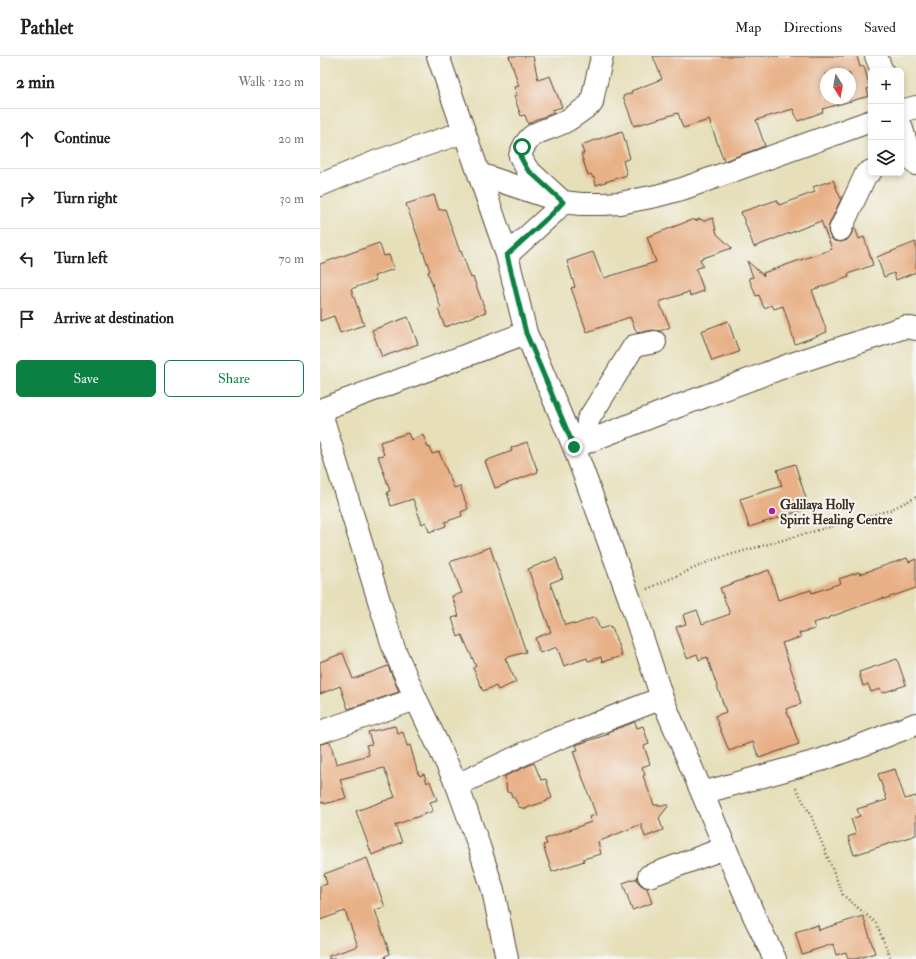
<!DOCTYPE html>
<html lang="en">
<head>
<meta charset="utf-8">
<style>
  body { margin:0; font-family:"IM FELL Double Pica",serif; background:#f2f2f2; color:#222 }
  .controls { position:absolute; right:12px; top:12px; display:grid; overflow:hidden; border-radius:6px; box-shadow:0 2px 6px #0003 }
  .controls button { width:36px; height:36px; display:grid; place-items:center; padding:0; border:0; border-bottom:1px solid #e0e0e0; background:#fff; color:#222; font:20px sans-serif }
  .compass { position:absolute; left:500px; top:12px; width:36px; height:36px; border-radius:50%; background:#fff; box-shadow:0 2px 6px #0003; rotate:169deg }
  .stop { position:absolute; width:12px; height:12px; margin:-9px; border:3px solid #0b8043; border-radius:50%; background:#fff }
  .stop.end { background:#0b8043; border-color:#fff; box-shadow:0 1px 4px #0008 }
  .list { margin:0; padding:0; list-style:none }
  h2 { display:flex; justify-content:space-between; align-items:center; height:52px; margin:0; padding:0 16px; font-size:17px }
  h2 small { font-size:13px; font-weight:400; color:#767676 }
  .list li { display:grid; grid-template-columns:26px 1fr auto; gap:12px; align-items:center; box-sizing:border-box; height:60px; padding:0 16px; border-top:1px solid #e0e0e0 }
  .list b { display:block; font-size:15px; white-space:nowrap }
  .list em { font-size:13px; font-style:normal; color:#767676 }
  .actions { display:flex; gap:8px; padding:12px 16px }
  .actions a { flex:1; padding:9px 0; border:1px solid #0b8043; border-radius:6px; text-align:center; font-size:14px; color:#0b8043 }
  .actions .main { background:#0b8043; color:#fff }
  .icon { flex:none; width:22px; height:22px; fill:none; stroke:currentColor; stroke-width:2; stroke-linecap:round; stroke-linejoin:round }
  .map { position:relative; flex:none; width:596px; height:903px; overflow:hidden }
  header { display:flex; align-items:center; gap:24px; box-sizing:border-box; height:56px; padding:0 20px; background:#fff; border-bottom:1px solid #e0e0e0 }
  header strong { font-size:19px }
  nav { display:flex; gap:22px; margin-inline-start:auto; font-size:14px }
  main { display:flex }
  aside { flex:1; background:#fff }
  .map>svg:first-child { display:block }
  .building { fill:#e8b087; fill-rule:evenodd }
  .lines { fill:none; stroke-linecap:round; stroke-linejoin:round }
  .minor-casing { stroke:#554535; stroke-width:24 }
  .path { stroke:#554535; stroke-width:2.5; stroke-dasharray:1 3; stroke-linecap:butt }
  .minor { stroke:#fff; stroke-width:22 }
  .route { stroke:#0b8043; stroke-width:5 }
  .poi-dot { fill:#b5179e; stroke:#f6f6f2; stroke-width:1.5 }
  .labels { text-anchor:middle; stroke-width:4; stroke-linejoin:round; paint-order:stroke }
  .poi-label { font-size:13px; font-weight:bold; fill:#3b2a1e; stroke:#f6f6f2; text-anchor:start }
</style>
</head>
<body>
<header>
<strong>Pathlet</strong>
<nav><a>Map</a><a>Directions</a><a>Saved</a></nav>
</header>
<main>
<aside>
<h2>2 min<small>Walk · 120 m</small></h2>
<ul class="list">
<li><svg class="icon" aria-label="ahead" viewBox="0 0 24 24"><path d="M12 20V5M6 11l6-6 6 6"/></svg><div><b>Continue</b></div><em>20 m</em></li>
<li><svg class="icon" aria-label="right" viewBox="0 0 24 24"><path d="M7 20v-9h11M14 6l5 5-5 5"/></svg><div><b>Turn right</b></div><em>30 m</em></li>
<li><svg class="icon" aria-label="left" viewBox="0 0 24 24"><path d="M17 20v-9H6M10 6l-5 5 5 5"/></svg><div><b>Turn left</b></div><em>70 m</em></li>
<li><svg class="icon" aria-label="arrive" viewBox="0 0 24 24"><path d="M6 21V4h12l-3 4 3 4H6"/></svg><div><b>Arrive at destination</b></div></li>
</ul>
<div class="actions"><a class="main">Save</a><a>Share</a></div>
</aside>
<div class="map">
<svg width="596" height="903" viewBox="0 0 596 903">
  <rect width="100%" height="100%" fill="#f6f6f2"/>
  <filter id="ink" filterUnits="userSpaceOnUse"><feTurbulence type="fractalNoise" baseFrequency=".025" numOctaves="2"/><feDisplacementMap in="SourceGraphic" scale="8" xChannelSelector="R" yChannelSelector="G"/><feConvolveMatrix kernelMatrix="1 2 1 2 8 2 1 2 1" color-interpolation-filters="sRGB"/></filter>
  <filter id="wash" filterUnits="userSpaceOnUse"><feTurbulence type="fractalNoise" baseFrequency=".012" numOctaves="4" result="noise"/><feDisplacementMap in="SourceGraphic" scale="16" xChannelSelector="R" yChannelSelector="G"/><feGaussianBlur stdDeviation="0.9" result="paint"/><feColorMatrix in="noise" values="0 0 0 0 0 0 0 0 0 0 0 0 0 0 0 0 0 1.4 0 .05"/><feComposite in="paint" operator="in"/></filter>
  <g filter="url(#wash)">
    <rect width="100%" height="100%" fill="#e6dfba"/>
    <g id="blocks">
      <path class="building" d="M189,0H213L218,24L230,20L242,51L232,54L234,57L214,64L208,68L205,59L201,60L194,40L197,39L194,31L199,30Z
        M333,0H537L540,11L544,10L550,32L547,33L549,40L502,53L503,56L478,65L473,53L436,64L445,90L404,105L389,64L363,72L358,57L314,70L303,40L312,37L311,35L342,23ZM506,18H530V42H506Z
        M302,75L310,102L303,105L307,119L276,129L274,121L273,122L271,118L268,119L261,98H264L261,89Z
        M513,124L521,143L509,169L508,175L510,181L514,185L521,186L527,184L531,179L535,172L539,183L544,181L553,209L528,218L529,221L492,234L507,276L475,288L463,250L454,253L452,249L444,252L439,239L436,240L429,222L433,221L427,205L444,220L443,217L512,193L501,165L434,191L421,156L457,144L459,149L495,136L493,131Z
        M114,139L119,154L125,153L140,196L141,195L151,222L153,221L166,256L125,271L118,253L121,252L108,216L110,215L86,148Z
        M393,162L397,178L412,192L380,203L383,210L376,213L384,235L370,240L369,236L339,246L350,271L340,275L333,274L317,277L310,261L267,276L251,232L255,231L247,205L273,196L281,217H282L284,222L336,206L327,181L374,163L375,165L380,163L384,165Z
        M596,186V216L576,224L574,217L564,221L557,201Z
        M59,187L64,200L69,199L74,213L54,220L56,224L31,233L44,269L20,277L14,260L0,265V208Z
        M88,261L98,288L62,301L52,274Z
        M408,265L419,296L392,305L381,275Z
        M88,377L91,384L103,379L108,392L110,391L112,398L119,396L134,432L140,430L148,453L141,456L142,460L125,466L126,470L109,476L106,466L102,468L93,443L71,450L67,436L70,435L58,400L64,399L60,386Z
        M207,386L218,416L175,432L165,405L192,395L191,392Z
        M475,408L489,452L429,471L420,443L462,430L457,414Z
        M170,491L206,596L185,602L196,626L178,634L176,630L163,635L153,612L156,610L142,579L138,581L132,562L139,560L132,540L142,537L130,506Z
        M236,502L243,522L230,527L245,569L253,567L254,569L275,561L280,573L290,570L291,573L292,572L302,600L282,606L281,601L268,605L267,602L244,610L237,591L220,597L215,582L231,576L208,513Z
        M587,502L589,506L596,503V532L564,543L563,542L510,561V562L493,567L495,573L479,577L481,581L462,587L477,630H476L481,648L466,653L479,688L439,702L433,686L409,695L395,660L406,656L387,601L379,604L377,598L367,602L356,571L366,568L363,559L377,554L382,568L410,558L400,532L449,514L458,544L491,534L492,537L521,527L519,523L539,516L540,518Z
        M23,597L33,623L68,610L79,636L28,653L20,630L0,638V606Z
        M577,603L586,629L562,637L560,633L551,636L548,628L543,630L539,616Z
        M315,666L317,672L323,670L329,688L324,690L330,708L322,711L325,719L323,720L334,749H349L339,762L343,774L325,781L321,768L278,786L281,798L263,803L264,805L232,816L223,789L227,788L225,783L271,766L269,761L276,759L253,695L258,694L256,689L289,678L288,676Z
        M75,670L78,678L83,676L87,690L90,689L98,718H99L100,720L104,718L107,727L110,725L117,744L110,746L113,755L75,769L82,786L52,799L36,755L75,741L64,712L20,723L26,742L4,748V746L0,747V688L10,686L16,708L49,699L46,689L52,688L48,676Z
        M214,707L221,724L226,723L232,742L227,744V745L209,751L206,753L199,751L194,741H192L191,737L187,736L185,720Z
        M575,713L585,743L596,740V779L534,799L528,781L536,778L531,763L540,760L537,753L567,744L558,718Z
        M47,802L65,851L55,854L70,898L65,900L66,903H9V900L38,890L25,855L0,864V830L7,828L4,818Z
        M317,822V825L321,829L327,832L332,847L312,854L303,827Z
        M543,860L555,897L536,903H528L526,896L516,899L513,888L482,898L475,876L498,869L499,874Z"/>
    </g>
  </g>
  <g filter="url(#ink)">
    <use href="#blocks" fill-opacity="0" stroke="#554535" stroke-width="1"/>
    <g class="lines">
      <g class="minor-casing">
        <path id="minor" d="M118,0L187,199L206,277L254,391L309,541L342,642L435,862L455,903
          M556,0L562,15
          M581,55L596,51
          M581,70L587,90L596,108
          M159,118L243,146L261,148H283L300,147L336,140L362,133L551,65
          M0,129L58,105L144,76
          M520,174L546,118L551,115
          M187,199L233,157L243,146L207,113L200,100C209,71 226,77 248,64C256,59 264,53 272,47C274,31 279,16 282,0
          M0,354L74,593L96,643L137,729L159,790L173,834L187,903
          M0,354L206,277
          M266,386L268,364L314,290L335,286
          M254,391L356,351L469,309L585,271L596,273
          M0,676L96,643
          M137,729L229,686L342,642
          M382,737L501,704L545,688L596,668
          M329,820L405,792"/>
      </g>
      <path class="path" d="M327,533L395,503L570,454L596,441
        M476,732L491,760L523,839L556,867L571,903"/>
      <use href="#minor" class="minor"/>
    </g>
  </g>
  <g class="lines" filter="url(#ink)">
    <path class="route" d="M202,91L200,100L207,113L243,146L233,157L187,199L206,277L254,391"/>
  </g>
  <circle class="poi-dot" cx="452" cy="455" r="4"/>
  <g class="labels">
    <g class="poi-label">
      <text x="460" y="453">Galilaya Holly<tspan x="460" dy="15">Spirit Healing Centre</tspan></text>
    </g>
  </g>
</svg>
<div class="controls">
<button>+</button>
<button>−</button>
<button><svg class="icon" aria-label="layers" viewBox="0 0 24 24"><path d="M12 4l9 5-9 5-9-5zM3 14l9 5 9-5"/></svg></button>
</div>
<svg class="compass" viewBox="-18 -18 36 36"><path d="M0-13l5 13h-10z" fill="#e53935"/><path d="M0 13l5-13h-10z" fill="#767676"/></svg>
<div class="stop" style="left:202px;top:91px"></div>
<div class="stop end" style="left:254px;top:391px"></div>
</div>
</main>
</body>
</html>
